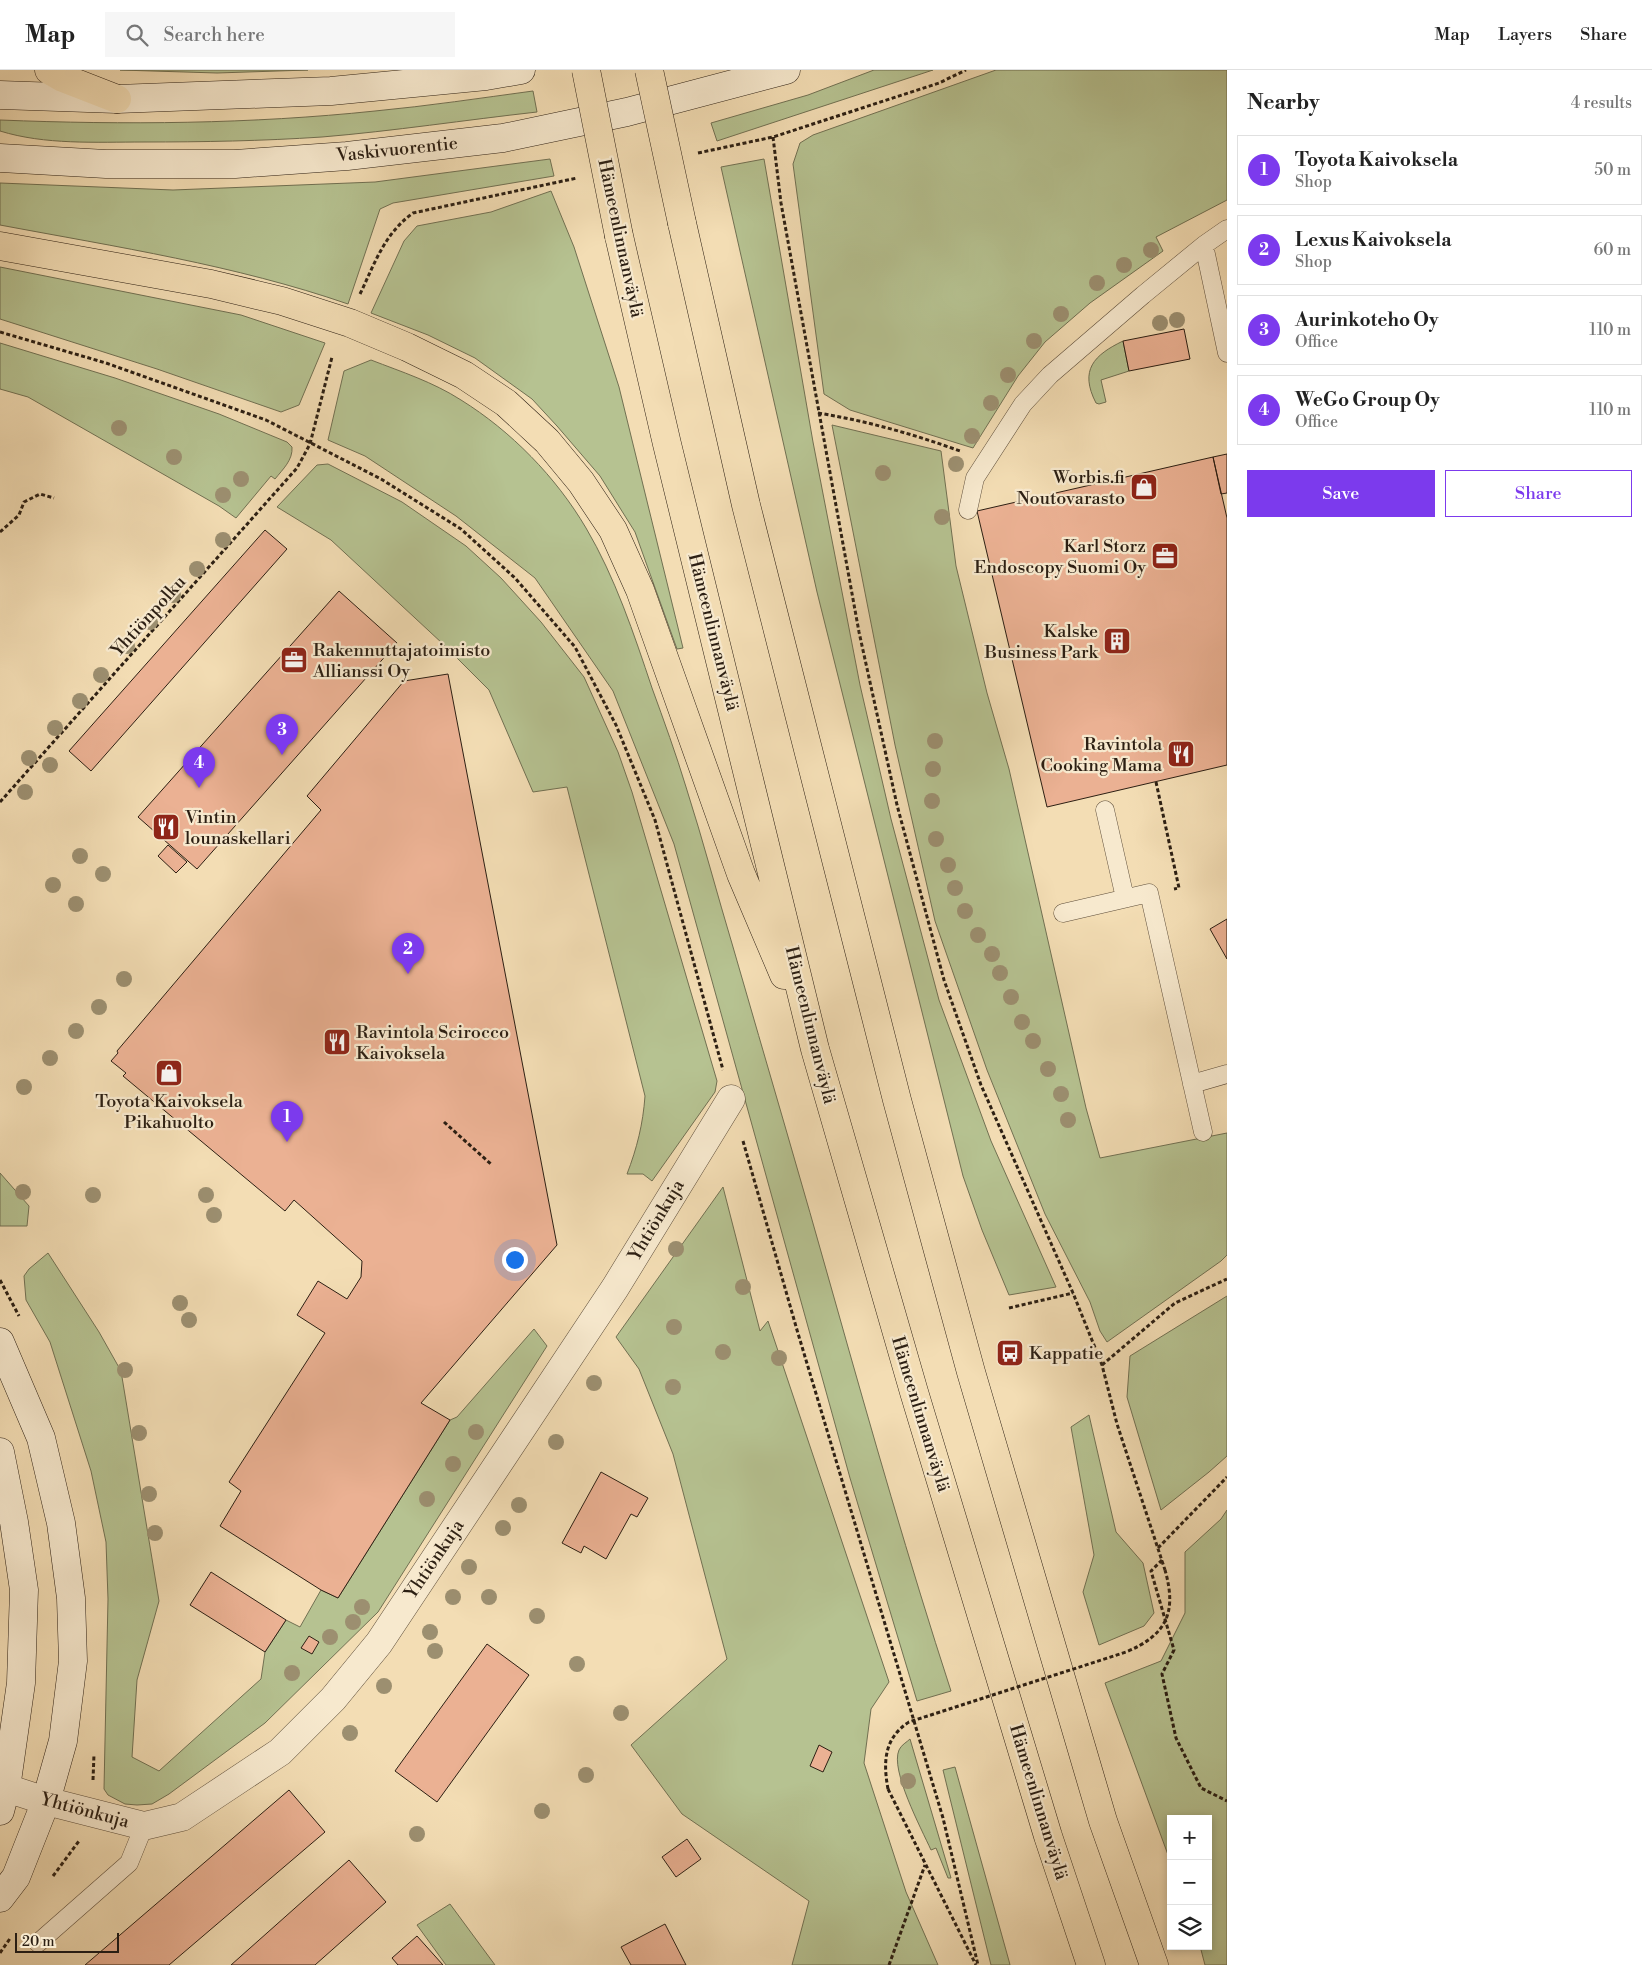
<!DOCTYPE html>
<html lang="en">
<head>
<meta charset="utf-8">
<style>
  body { margin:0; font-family:"Libre Bodoni",serif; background:#f6f6f6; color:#222 }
  .controls { position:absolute; right:15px; bottom:15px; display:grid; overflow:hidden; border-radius:0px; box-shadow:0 2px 8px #0003 }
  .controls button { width:45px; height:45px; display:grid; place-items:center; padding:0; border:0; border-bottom:1px solid #e0e0e0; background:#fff; color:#222; font:25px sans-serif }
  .scale { position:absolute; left:15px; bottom:12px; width:104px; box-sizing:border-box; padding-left:5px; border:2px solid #2c1f13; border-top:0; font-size:14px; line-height:18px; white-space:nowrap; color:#2c1f13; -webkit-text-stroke:4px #f7e9ce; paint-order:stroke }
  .you { position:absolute; left:514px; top:1189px; width:18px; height:18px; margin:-12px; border:4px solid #fff; border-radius:50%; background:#1a73e8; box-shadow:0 0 0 8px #1a73e833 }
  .badge { display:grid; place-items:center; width:32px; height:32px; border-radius:50%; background:#7c3aed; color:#fff; font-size:16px; font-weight:700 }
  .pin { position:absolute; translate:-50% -41px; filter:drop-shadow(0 1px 2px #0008) }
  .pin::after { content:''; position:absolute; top:26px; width:18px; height:15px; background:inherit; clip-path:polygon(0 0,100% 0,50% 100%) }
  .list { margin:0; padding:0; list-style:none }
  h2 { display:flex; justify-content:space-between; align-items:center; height:65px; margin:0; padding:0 20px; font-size:21px }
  h2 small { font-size:16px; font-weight:400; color:#767676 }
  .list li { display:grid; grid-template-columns:32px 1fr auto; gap:15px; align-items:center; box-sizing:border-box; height:70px; margin:0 10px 10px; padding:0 10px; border:1px solid #e0e0e0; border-radius:0px }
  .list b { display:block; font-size:19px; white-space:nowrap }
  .list p { margin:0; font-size:16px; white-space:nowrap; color:#767676 }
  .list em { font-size:16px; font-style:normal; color:#767676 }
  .actions { display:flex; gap:10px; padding:15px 20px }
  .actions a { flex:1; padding:11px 0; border:1px solid #7c3aed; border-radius:0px; text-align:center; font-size:18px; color:#7c3aed }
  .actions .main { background:#7c3aed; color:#fff }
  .icon { flex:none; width:28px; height:28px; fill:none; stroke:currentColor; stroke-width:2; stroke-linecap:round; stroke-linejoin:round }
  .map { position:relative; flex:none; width:1227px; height:1895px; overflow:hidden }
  header { display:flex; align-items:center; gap:30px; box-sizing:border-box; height:70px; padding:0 25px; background:#fff; border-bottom:1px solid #e0e0e0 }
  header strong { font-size:24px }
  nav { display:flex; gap:28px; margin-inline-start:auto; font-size:18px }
  .search { width:350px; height:45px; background:#f6f6f6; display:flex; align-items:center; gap:12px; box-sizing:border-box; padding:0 18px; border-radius:0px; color:#767676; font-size:19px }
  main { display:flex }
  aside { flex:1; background:#fff }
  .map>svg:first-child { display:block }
  .green { fill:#b6c291; stroke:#717052 }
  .building { fill:#ebb193; stroke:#2c1f13 }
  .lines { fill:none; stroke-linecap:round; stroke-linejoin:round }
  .lane-casing { stroke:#5e4e3b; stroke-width:19 }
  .street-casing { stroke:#5e4e3b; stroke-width:29 }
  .secondary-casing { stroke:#2c1f13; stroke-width:29 }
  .highway-casing { stroke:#2c1f13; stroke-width:29 }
  .path { stroke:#2c1f13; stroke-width:3; stroke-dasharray:4 2.5; stroke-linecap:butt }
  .lane { stroke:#f7e9ce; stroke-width:18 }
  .street { stroke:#f7e9ce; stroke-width:28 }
  .secondary { stroke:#f7e9ce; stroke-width:28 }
  .highway { stroke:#f3ddb4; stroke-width:28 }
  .highway-bridge-casing { stroke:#2c1f13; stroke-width:29; stroke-linecap:butt }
  .path-bridge { stroke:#2c1f13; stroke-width:3; stroke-dasharray:4 2.5; stroke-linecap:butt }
  .highway-bridge { stroke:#f3ddb4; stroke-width:28 }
  .tree { fill:#9c8f70 }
  .labels { text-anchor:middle; stroke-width:4.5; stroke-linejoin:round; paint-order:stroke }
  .street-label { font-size:18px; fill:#2c1f13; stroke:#f7e9ce }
  .poi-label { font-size:18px; fill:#2c1f13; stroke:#f7e9ce; text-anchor:end }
</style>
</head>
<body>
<header>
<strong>Map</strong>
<div class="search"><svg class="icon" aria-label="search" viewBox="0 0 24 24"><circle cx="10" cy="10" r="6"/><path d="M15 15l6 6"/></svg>Search here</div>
<nav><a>Map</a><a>Layers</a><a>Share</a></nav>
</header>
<main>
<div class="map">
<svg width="1227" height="1895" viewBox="0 0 1227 1895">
  <rect width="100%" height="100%" fill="#f3ddb4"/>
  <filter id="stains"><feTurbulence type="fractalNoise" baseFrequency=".004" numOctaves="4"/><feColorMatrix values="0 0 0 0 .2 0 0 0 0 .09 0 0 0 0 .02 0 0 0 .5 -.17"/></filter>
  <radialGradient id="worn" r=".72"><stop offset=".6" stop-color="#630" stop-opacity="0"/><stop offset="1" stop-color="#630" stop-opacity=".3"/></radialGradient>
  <path class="green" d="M120,0H308L217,3Z
    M874,0H933L717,71L711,53L808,25Z
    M996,0H1227V130L1156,167L1163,181L1090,233L1045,272L1018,306L973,378L850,340L824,324L793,94L800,73L813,65Z
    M533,21L537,42C465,50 394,61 322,67C262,71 203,72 143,72C96,72 45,75 0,61V50C125,55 251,54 375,41C428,36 481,28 533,21Z
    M550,89L554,106L393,133L380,139L348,234C235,195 117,177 0,155V113L173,120L375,112Z
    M764,89L813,372L860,615L891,749L939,930L991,1071L1056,1217L1009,1225L982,1160L963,1106L817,522L721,97Z
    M551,121L574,177L619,317L683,578L677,579L635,462L600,406L557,356L532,329L475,288L428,265L371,243L404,171L417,156L491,142Z
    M0,197L241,245L325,273L299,335L281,342L157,299L0,249Z
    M1123,271L1129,301L1101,310L1106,332L1099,334L1096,333C1079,300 1094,285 1123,271Z
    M0,273L115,308L219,344L287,372L292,377C293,390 283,399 275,409L271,406L236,448L219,436L28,327L0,319Z
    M371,290C402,302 433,312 461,330C511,361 556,407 586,458C615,507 634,564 652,618C664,651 676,684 686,717C703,770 717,824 733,877C767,995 802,1113 835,1231C872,1362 909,1492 951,1621L917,1631L850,1408L674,774L613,621L535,508L456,446L365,386L328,370L344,301Z
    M832,355L941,381L956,496L987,623L1009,699L1086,1038L1100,1088L1227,1063V1185L1221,1191L1107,1272L1100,1261L1090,1232L1045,1144L987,1000L935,851L895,675Z
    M328,394L402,432L466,476L501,508L541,552L584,607L618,682L632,722L717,1011L715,1022L652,1111L643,1104H627C637,1078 643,1054 645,1026L567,717L533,722L489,620L443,574L331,470L277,437L317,395Z
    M0,1103L29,1136L27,1156H0Z
    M723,1117L760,1261L768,1251L889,1612L871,1639L864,1693L906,1822L938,1895H792L809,1831L682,1744L631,1675L727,1589L673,1384L639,1299L616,1267Z
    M48,1183L99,1262L121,1301L159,1531L137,1610L132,1687L159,1701L261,1609L265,1582L286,1550L300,1557L321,1520L338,1528L450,1350L457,1347L534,1259L547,1276L378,1542L265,1653L169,1724L152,1734L137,1735L125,1734L108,1725L104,1719L108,1529L106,1472L91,1401L50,1272L26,1230L24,1206L29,1199Z
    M1227,1226V1386L1209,1402L1161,1440L1127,1327L1130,1286Z
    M1089,1345L1116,1462L1143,1493L1154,1543L1144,1556L1099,1575L1083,1522L1094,1485L1071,1357Z
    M1227,1440V1895H1205L1200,1876H1208V1749H1171V1793L1105,1613L1161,1591L1185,1543V1482L1221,1449Z
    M910,1669L951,1808H948L936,1778L931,1780C921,1758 890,1700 899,1680C901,1675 907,1672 910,1669Z
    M955,1697L1009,1891L1010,1895H991L943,1700Z
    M450,1834L495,1895H446L417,1855Z"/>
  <path class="building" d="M1184,259L1190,289L1129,301L1123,271Z
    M1227,384V423L1221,424L1213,387Z
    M1213,387L1227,448V695L1047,737L977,441Z
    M265,460L287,479L91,701L69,681Z
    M339,521L397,573L197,799L138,747Z
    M448,604L557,1175L421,1333L450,1350L338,1528L321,1520L220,1456L241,1421L229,1412L325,1263L297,1245L318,1211L347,1229L361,1207L362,1191L294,1130L285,1141L123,1006L126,1003L111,991L118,983L117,981L321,740L307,726L404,611Z
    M168,775L187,792L176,803L158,786Z
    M1227,849V889L1210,859Z
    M1017,1271L1021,1289L1015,1291L1011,1272Z
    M601,1402L648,1428L637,1447L631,1444L606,1489L584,1476L581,1483L562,1473Z
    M211,1502L286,1550L265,1582L190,1535Z
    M309,1566L319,1572L312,1584L301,1578Z
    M487,1574L529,1605L437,1732L395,1701Z
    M819,1675L832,1682L823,1702L810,1696Z
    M289,1720L325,1762L169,1895H85Z
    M687,1769L701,1789L676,1807L662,1787Z
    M349,1790L386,1832L315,1895H231Z
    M665,1854L686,1895H631L621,1877Z
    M417,1866L443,1895H398L392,1888Z"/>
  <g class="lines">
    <g class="lane-casing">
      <path id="lane" d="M1204,175L1227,283
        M968,440L975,408L1023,334L1050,305L1143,225L1204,175L1227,159
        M1105,740L1125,828
        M1063,843L1149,823L1203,1062
        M1192,1014L1227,1004
        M38,1873L129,1793L144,1756"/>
    </g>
    <g class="street-casing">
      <path id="street" d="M6,1718L46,1731L144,1756L182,1747L280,1682L333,1629L379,1573L615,1218L731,1029"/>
    </g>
    <g class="secondary-casing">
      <path id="secondary" d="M0,25L117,29L331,21L486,6L521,0
        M0,88L106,94H235L347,86L503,68L627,42L786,0
        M0,1272L41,1368L61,1453L71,1528L73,1591L63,1671L46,1731L16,1807L0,1828
        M0,1382L14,1452L24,1520L21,1613L6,1718L0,1741"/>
    </g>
    <g class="highway-casing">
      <path id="highway" d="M49,0L63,8L117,29
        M682,153L746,435L897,1030L971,1302L1103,1751L1154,1895
        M619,166L667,374L815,979L914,1322L1048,1766L1091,1895
        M0,176L211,214L282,231L350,253L407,277L464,305L506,333L547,371L581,412L613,460L640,520L741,804L784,905"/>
    </g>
    <path class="path" d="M773,67L781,133L859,562L897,735L944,910L981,1015L1073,1223L1102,1295L1117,1354L1165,1500
      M698,83L773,67L939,13L966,0
      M360,224C375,193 384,164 413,143L577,108
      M0,262L106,293L266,350L381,409L461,459L515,508L575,577L616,655L655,750L723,1000
      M818,343C867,351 913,364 960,381
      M0,462L19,445L24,432L40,424L54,428
      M1156,712L1179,818L1174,819
      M0,732L297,398L310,374L332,287
      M444,1052L492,1095
      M743,1071L797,1260L943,1748L978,1895
      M0,1210L19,1246
      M1009,1238L1073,1223
      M1102,1295L1175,1233L1227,1209
      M1158,1478L1227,1407
      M1162,1490L1151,1501L1174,1580L1162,1604L1176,1668L1201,1718L1227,1731
      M93,1710L94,1684
      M888,1719L976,1895
      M53,1806L79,1771
      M0,1883L11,1867
      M889,1895L925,1795"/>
    <use href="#lane" class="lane"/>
    <use href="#street" class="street"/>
    <use href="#secondary" class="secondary"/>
    <use href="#highway" class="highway"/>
    <g class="highway-bridge-casing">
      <path id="highway-bridge" d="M586,0L619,166
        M649,0L682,153"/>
    </g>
    <path class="path-bridge" d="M888,1719C883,1692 884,1668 909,1652L1126,1582C1167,1565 1177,1542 1165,1500"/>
    <use href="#highway-bridge" class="highway-bridge"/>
  </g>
  <g class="tree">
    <circle cx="1151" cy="180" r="8"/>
    <circle cx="1124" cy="195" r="8"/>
    <circle cx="1097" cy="213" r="8"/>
    <circle cx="1061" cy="244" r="8"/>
    <circle cx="1177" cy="250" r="8"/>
    <circle cx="1160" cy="253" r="8"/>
    <circle cx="1034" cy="271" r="8"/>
    <circle cx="1008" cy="305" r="8"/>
    <circle cx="991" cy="333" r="8"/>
    <circle cx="119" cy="358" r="8"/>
    <circle cx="972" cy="366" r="8"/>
    <circle cx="174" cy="387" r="8"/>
    <circle cx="956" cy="394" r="8"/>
    <circle cx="883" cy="403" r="8"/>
    <circle cx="241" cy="409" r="8"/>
    <circle cx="223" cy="425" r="8"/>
    <circle cx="942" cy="447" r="8"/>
    <circle cx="223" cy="470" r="8"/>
    <circle cx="197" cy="499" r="8"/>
    <circle cx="173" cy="525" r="8"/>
    <circle cx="150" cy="552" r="8"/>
    <circle cx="127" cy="576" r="8"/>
    <circle cx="101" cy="605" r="8"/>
    <circle cx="80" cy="631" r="8"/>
    <circle cx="55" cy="658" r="8"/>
    <circle cx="935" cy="671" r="8"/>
    <circle cx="29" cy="688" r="8"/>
    <circle cx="50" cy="695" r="8"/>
    <circle cx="933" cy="699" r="8"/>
    <circle cx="25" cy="722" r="8"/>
    <circle cx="932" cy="731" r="8"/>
    <circle cx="936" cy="769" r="8"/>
    <circle cx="80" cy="786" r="8"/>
    <circle cx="948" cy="795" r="8"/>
    <circle cx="103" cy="804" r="8"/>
    <circle cx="53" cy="815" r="8"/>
    <circle cx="955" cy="818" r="8"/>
    <circle cx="76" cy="834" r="8"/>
    <circle cx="965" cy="841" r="8"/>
    <circle cx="978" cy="865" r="8"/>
    <circle cx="992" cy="884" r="8"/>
    <circle cx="1000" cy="903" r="8"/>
    <circle cx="124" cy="909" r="8"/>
    <circle cx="1011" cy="927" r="8"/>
    <circle cx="99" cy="937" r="8"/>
    <circle cx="1022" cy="952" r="8"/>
    <circle cx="76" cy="961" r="8"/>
    <circle cx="1033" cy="971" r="8"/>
    <circle cx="50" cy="988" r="8"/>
    <circle cx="1048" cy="999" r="8"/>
    <circle cx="24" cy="1017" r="8"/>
    <circle cx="1061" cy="1024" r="8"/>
    <circle cx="1068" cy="1050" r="8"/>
    <circle cx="23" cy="1122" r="8"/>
    <circle cx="93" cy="1125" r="8"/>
    <circle cx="206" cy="1125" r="8"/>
    <circle cx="214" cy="1145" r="8"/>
    <circle cx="676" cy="1179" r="8"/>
    <circle cx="743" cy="1217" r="8"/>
    <circle cx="180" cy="1233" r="8"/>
    <circle cx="189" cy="1250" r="8"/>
    <circle cx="674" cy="1257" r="8"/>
    <circle cx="723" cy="1282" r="8"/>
    <circle cx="779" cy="1288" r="8"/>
    <circle cx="125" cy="1300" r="8"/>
    <circle cx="594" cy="1313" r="8"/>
    <circle cx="673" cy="1317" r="8"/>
    <circle cx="476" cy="1362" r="8"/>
    <circle cx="139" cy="1363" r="8"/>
    <circle cx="556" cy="1372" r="8"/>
    <circle cx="453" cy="1394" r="8"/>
    <circle cx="149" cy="1424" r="8"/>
    <circle cx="427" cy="1429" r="8"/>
    <circle cx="519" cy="1435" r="8"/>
    <circle cx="503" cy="1458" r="8"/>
    <circle cx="155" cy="1463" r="8"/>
    <circle cx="469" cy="1497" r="8"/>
    <circle cx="453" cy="1527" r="8"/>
    <circle cx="489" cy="1527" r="8"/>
    <circle cx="362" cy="1537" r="8"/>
    <circle cx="537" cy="1546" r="8"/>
    <circle cx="353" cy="1552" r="8"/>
    <circle cx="430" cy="1562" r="8"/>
    <circle cx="330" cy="1567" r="8"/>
    <circle cx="435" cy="1581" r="8"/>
    <circle cx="577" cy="1594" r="8"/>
    <circle cx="292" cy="1603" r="8"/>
    <circle cx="384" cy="1616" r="8"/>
    <circle cx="621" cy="1643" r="8"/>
    <circle cx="350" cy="1663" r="8"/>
    <circle cx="586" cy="1705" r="8"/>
    <circle cx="908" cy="1711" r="8"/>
    <circle cx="542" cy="1741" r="8"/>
    <circle cx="417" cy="1764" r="8"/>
  </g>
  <defs>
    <g id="shop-square" transform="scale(1.4375)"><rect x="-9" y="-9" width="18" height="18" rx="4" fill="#8f2418" stroke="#f7e9ce"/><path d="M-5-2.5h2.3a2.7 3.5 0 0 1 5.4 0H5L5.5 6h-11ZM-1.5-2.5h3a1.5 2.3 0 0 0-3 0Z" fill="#fff"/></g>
    <g id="office-square" transform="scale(1.4375)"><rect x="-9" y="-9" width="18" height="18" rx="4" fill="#8f2418" stroke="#f7e9ce"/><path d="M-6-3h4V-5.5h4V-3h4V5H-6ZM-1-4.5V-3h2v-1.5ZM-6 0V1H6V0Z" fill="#fff"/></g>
    <g id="building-square" transform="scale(1.4375)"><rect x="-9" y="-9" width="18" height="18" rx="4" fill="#8f2418" stroke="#f7e9ce"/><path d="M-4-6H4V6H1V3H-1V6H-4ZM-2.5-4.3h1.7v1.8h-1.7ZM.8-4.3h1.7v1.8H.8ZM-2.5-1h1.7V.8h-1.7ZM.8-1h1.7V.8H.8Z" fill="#fff"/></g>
    <g id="restaurant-square" transform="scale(1.4375)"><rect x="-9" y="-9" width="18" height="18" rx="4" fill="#8f2418" stroke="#f7e9ce"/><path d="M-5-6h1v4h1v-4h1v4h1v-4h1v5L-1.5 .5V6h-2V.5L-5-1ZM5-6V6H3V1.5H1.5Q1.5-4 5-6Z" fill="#fff"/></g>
    <g id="bus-square" transform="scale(1.4375)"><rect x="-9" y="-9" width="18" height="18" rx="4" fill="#8f2418" stroke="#f7e9ce"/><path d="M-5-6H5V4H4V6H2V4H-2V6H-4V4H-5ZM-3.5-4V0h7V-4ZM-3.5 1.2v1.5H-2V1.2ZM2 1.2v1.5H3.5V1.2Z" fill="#fff"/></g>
  </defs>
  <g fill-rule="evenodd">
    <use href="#shop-square" x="1144" y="417"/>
    <use href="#office-square" x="1165" y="486"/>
    <use href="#building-square" x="1117" y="571"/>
    <use href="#office-square" x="294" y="590"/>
    <use href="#restaurant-square" x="1181" y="684"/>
    <use href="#restaurant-square" x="166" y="757"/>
    <use href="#restaurant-square" x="337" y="972"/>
    <use href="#shop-square" x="169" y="1003"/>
    <use href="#bus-square" x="1010" y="1283"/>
  </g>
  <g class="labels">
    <g class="street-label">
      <text transform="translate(397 79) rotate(-6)" y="6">Vaskivuorentie</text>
      <text transform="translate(621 168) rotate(78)" y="6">Hämeenlinnanväylä</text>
      <text transform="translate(148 546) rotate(-48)" y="6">Yhtiönpolku</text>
      <text transform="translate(714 562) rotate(76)" y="6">Hämeenlinnanväylä</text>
      <text transform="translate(811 955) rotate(76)" y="6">Hämeenlinnanväylä</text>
      <text transform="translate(656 1150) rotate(-59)" y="6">Yhtiönkuja</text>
      <text transform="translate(921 1344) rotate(73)" y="6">Hämeenlinnanväylä</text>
      <text transform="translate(434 1489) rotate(-56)" y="6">Yhtiönkuja</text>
      <text transform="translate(1039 1732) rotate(73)" y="6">Hämeenlinnanväylä</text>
      <text transform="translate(85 1740) rotate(15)" y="6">Yhtiönkuja</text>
    </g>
    <g class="poi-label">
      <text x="1125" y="413">Worbis.fi<tspan x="1125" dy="21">Noutovarasto</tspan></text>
      <text x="1146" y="482">Karl Storz<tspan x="1146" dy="21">Endoscopy Suomi Oy</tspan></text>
      <text x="1098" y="567">Kalske<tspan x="1098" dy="21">Business Park</tspan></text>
      <text x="313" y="586" text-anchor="start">Rakennuttajatoimisto<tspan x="313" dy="21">Allianssi Oy</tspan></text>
      <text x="1162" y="680">Ravintola<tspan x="1162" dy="21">Cooking Mama</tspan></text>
      <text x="185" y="753" text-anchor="start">Vintin<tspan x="185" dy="21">lounaskellari</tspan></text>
      <text x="356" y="968" text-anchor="start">Ravintola Scirocco<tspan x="356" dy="21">Kaivoksela</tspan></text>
      <text x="169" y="1037" text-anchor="middle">Toyota Kaivoksela<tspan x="169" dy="21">Pikahuolto</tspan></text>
      <text x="1029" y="1289" text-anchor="start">Kappatie</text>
    </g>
  </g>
  <rect width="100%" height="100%" filter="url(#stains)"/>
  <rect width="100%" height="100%" fill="url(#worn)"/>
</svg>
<div class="controls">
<button>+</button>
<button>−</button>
<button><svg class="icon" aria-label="layers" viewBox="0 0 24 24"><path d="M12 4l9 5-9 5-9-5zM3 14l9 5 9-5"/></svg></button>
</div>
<div class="scale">20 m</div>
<div class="you"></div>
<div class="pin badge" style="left:287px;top:1072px">1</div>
<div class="pin badge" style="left:408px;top:904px">2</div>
<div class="pin badge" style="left:282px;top:685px">3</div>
<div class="pin badge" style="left:199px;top:718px">4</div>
</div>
<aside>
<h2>Nearby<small>4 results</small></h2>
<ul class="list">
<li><span class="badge">1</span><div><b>Toyota Kaivoksela</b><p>Shop</p></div><em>50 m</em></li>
<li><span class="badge">2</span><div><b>Lexus Kaivoksela</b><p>Shop</p></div><em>60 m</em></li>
<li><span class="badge">3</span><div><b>Aurinkoteho Oy</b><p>Office</p></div><em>110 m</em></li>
<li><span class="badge">4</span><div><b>WeGo Group Oy</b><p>Office</p></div><em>110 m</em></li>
</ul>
<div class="actions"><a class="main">Save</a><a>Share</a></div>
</aside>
</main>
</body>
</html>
